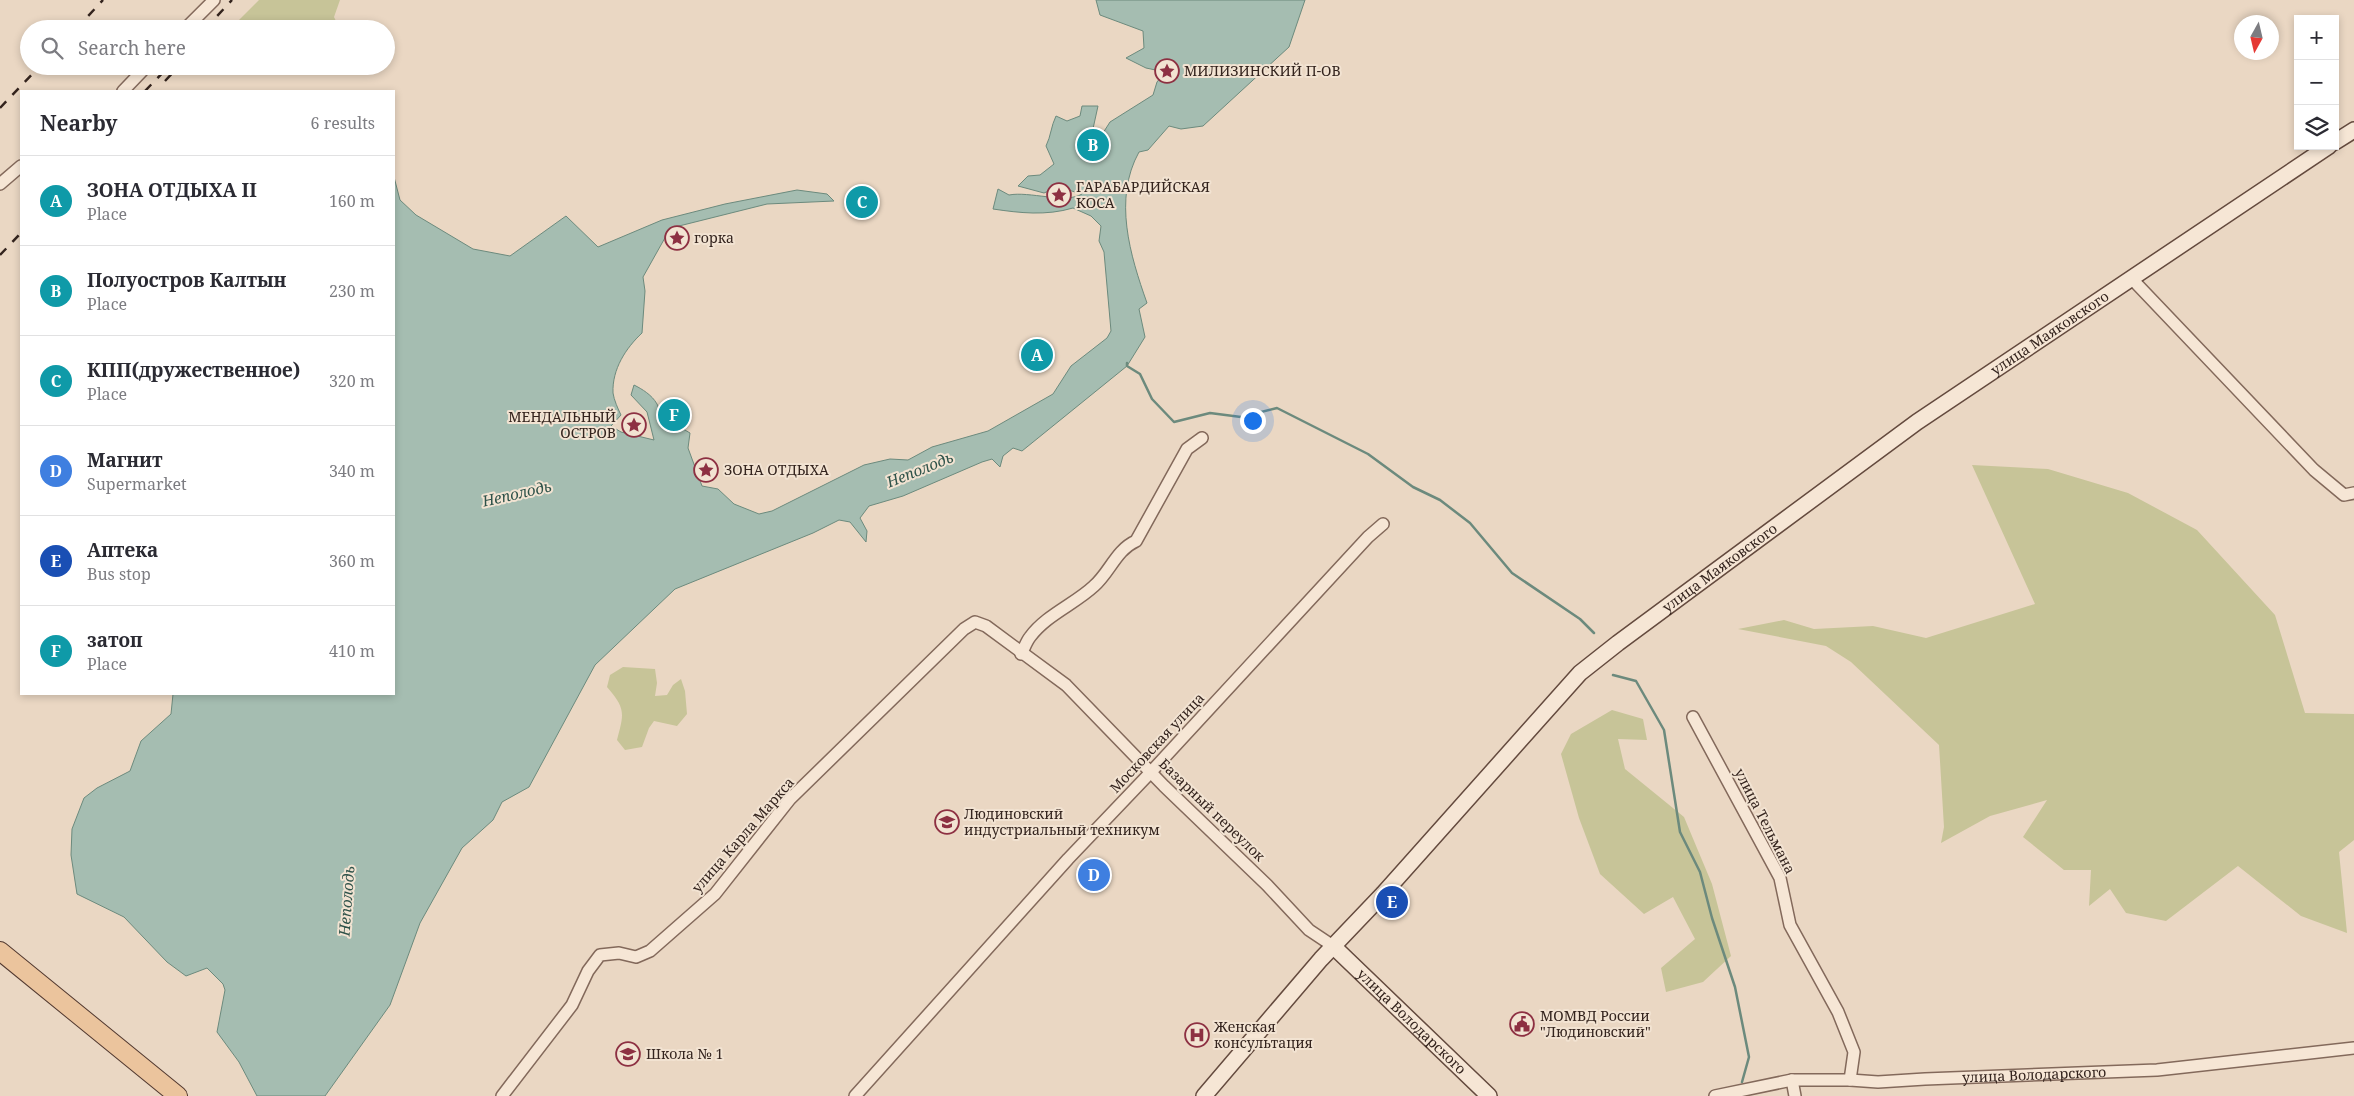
<!DOCTYPE html>
<html lang="en">
<head>
<meta charset="utf-8">
<style>
  body { margin:0; font-family:"Noto Serif",serif; background:#f2f2f3; color:#2b2b33 }
  .controls { position:absolute; right:15px; top:15px; display:grid; overflow:hidden; border-radius:0px; box-shadow:0 2px 8px #0003 }
  .controls button { width:45px; height:45px; display:grid; place-items:center; padding:0; border:0; border-bottom:1px solid #e1e1e2; background:#fff; color:#2b2b33; font:25px sans-serif }
  .compass { position:absolute; left:2234px; top:15px; width:45px; height:45px; border-radius:50%; background:#fff; box-shadow:0 2px 8px #0003; rotate:188deg }
  .you { position:absolute; left:1252px; top:420px; width:18px; height:18px; margin:-12px; border:4px solid #fff; border-radius:50%; background:#1a73e8; box-shadow:0 0 0 8px #1a73e833 }
  .badge { display:grid; place-items:center; width:32px; height:32px; border-radius:50%; background:#8d3042; color:#fff; font-size:16px; font-weight:700 }
  .pin { position:absolute; translate:-50% -50%; border:2px solid #fff; box-shadow:0 1px 5px #0006 }
  .list { margin:0; padding:0; list-style:none }
  h2 { display:flex; justify-content:space-between; align-items:center; height:65px; margin:0; padding:0 20px; font-size:21px }
  h2 small { font-size:16px; font-weight:400; color:#7c7c81 }
  .list li { display:grid; grid-template-columns:32px 1fr auto; gap:15px; align-items:center; box-sizing:border-box; height:90px; padding:0 20px; border-top:1px solid #e1e1e2 }
  .list b { display:block; font-size:19px; white-space:nowrap }
  .list p { margin:0; font-size:16px; white-space:nowrap; color:#7c7c81 }
  .list em { font-size:16px; font-style:normal; color:#7c7c81 }
  .icon { flex:none; width:28px; height:28px; fill:none; stroke:currentColor; stroke-width:2; stroke-linecap:round; stroke-linejoin:round }
  .map { position:relative; flex:none; width:2354px; height:1096px; overflow:hidden }
  .search { position:absolute; background:#fff; box-shadow:0 2px 8px #0003; left:20px; top:20px; width:375px; height:55px; display:flex; align-items:center; gap:12px; box-sizing:border-box; padding:0 18px; border-radius:28px; color:#7c7c81; font-size:19px }
  .panel { position:absolute; background:#fff; box-shadow:0 2px 8px #0003; left:20px; top:90px; width:375px; height:605px; border-radius:0px }
  .map>svg:first-child { display:block }
  .green { fill:#c7c498 }
  .water { fill:#a5bdb1; stroke:#6c8a7d }
  .lines { fill:none; stroke-linecap:round; stroke-linejoin:round }
  .stream { stroke:#6c8a7d; stroke-width:2.5 }
  .street-casing { stroke:#83695b; stroke-width:14 }
  .secondary-casing { stroke:#644a3e; stroke-width:18 }
  .primary-casing { stroke:#51382f; stroke-width:20 }
  .street { stroke:#f6e6d5; stroke-width:11 }
  .secondary { stroke:#f6e6d5; stroke-width:15 }
  .primary { stroke:#ebc49d; stroke-width:18 }
  .rail { stroke:#34241e; stroke-width:2.5; stroke-dasharray:9 9; stroke-linecap:butt }
  .labels { text-anchor:middle; stroke-width:4; stroke-linejoin:round; paint-order:stroke }
  .poi-label { font-size:14px; fill:#34241e; stroke:#f2e3d2; text-anchor:start }
  .street-label { font-size:14px; fill:#34241e; stroke:#f2e3d2 }
  .water-label { font-size:15px; font-style:italic; fill:#2e5249; stroke:#f2e3d2 }
</style>
</head>
<body>
<div class="map">
<svg width="2354" height="1096" viewBox="0 0 2354 1096">
  <rect width="100%" height="100%" fill="#ead7c3"/>
  <path class="green" d="M259,0H340L334,17L340,29H230Z
    M1972,465L2048,469L2128,493L2197,530L2275,615L2305,713L2354,714V840L2339,852L2347,933L2301,916L2238,866L2166,921L2126,913L2110,889L2089,906L2091,870H2064L2023,837L2047,800L1990,816L1941,843L1944,827L1939,745L1851,662L1826,646L1738,629L1784,620L1814,629L1873,626L1926,638L2035,604Z
    M623,667L655,669L657,683L655,696L667,695L673,685L681,679L685,691L687,714L677,726L654,721L649,728L642,747L625,750L617,740C624,713 626,709 607,687L610,675Z
    M1612,710L1643,719L1647,740L1618,739L1625,769L1684,817L1712,884L1731,956L1703,982L1666,992L1661,968L1695,939L1673,897L1644,914L1600,874L1579,818L1561,754L1571,734Z"/>
  <path class="water" d="M1096,0H1305L1289,47L1203,126L1181,129L1169,126L1148,150L1139,152C1113,199 1130,255 1147,303L1139,309L1145,337L1127,366L1022,451L1013,448L1003,456L1000,467L992,459L982,462L903,496L869,506L860,518L867,531L866,542L850,522L839,520L813,533L675,589L595,665L529,787L502,802L493,820L462,848L420,923L390,1005L325,1096H257L239,1062L217,1032L225,990L223,984L207,968L186,976L167,962L124,917L77,894L71,855L72,829L84,798L97,788L130,771L141,741L171,714L173,694H394V177L400,200L416,215L473,249L510,256L566,216L598,247L662,220L725,204L797,190L827,194L834,201L767,204L675,227L666,236L643,277L645,291L642,333C626,348 612,369 613,393C614,400 618,409 621,415L611,426L621,432L654,440L647,412L631,395L634,385C642,389 652,395 657,404C661,412 661,419 667,427L678,426L690,433L688,448L702,486L718,489L734,504L759,514L772,511L864,465L890,459L908,460L932,447L988,431L1053,394L1071,366L1107,338L1111,331L1104,252L1099,241L1101,226L1091,216L1073,208C1046,216 1020,213 993,209L998,189L1009,195C1029,191 1066,204 1082,194L1058,187L1044,193L1018,186L1028,176L1040,175L1054,164L1046,146C1051,136 1051,126 1056,116L1067,121L1080,116L1082,106H1098L1087,156L1093,157L1096,144L1110,122L1153,95L1157,82L1165,72L1146,68L1126,58L1144,48L1143,31L1100,15Z"/>
  <g class="lines">
    <path class="stream" d="M1127,363V366L1140,374L1152,399L1174,422L1210,413L1241,417L1277,408L1368,454L1413,487L1440,500L1470,523L1512,573L1580,619L1594,633
      M1613,675L1636,681L1664,730L1680,832L1700,872L1712,918L1735,987L1749,1057L1742,1082"/>
    <g class="street-casing">
      <g id="street">
        <path d="M185,29L214,0"/>
        <path d="M123,91L147,66"/>
        <path d="M0,184L21,166"/>
        <path d="M2132,279L2314,470L2344,495L2354,493"/>
        <path d="M1021,654C1024,649 1026,642 1030,637C1046,615 1075,604 1094,586C1110,572 1116,550 1136,541L1187,449L1202,438"/>
        <path d="M1693,717L1780,878L1790,925L1838,1012L1854,1052L1850,1080"/>
        <path d="M1792,1080L1795,1096"/>
        <path d="M502,1096L572,1005L588,971L600,955L619,953L636,957L650,951L715,894L790,799L964,629L975,622L986,626L1066,685L1164,786L1267,885L1309,930L1333,946"/>
        <path d="M855,1096L1068,859L1151,772L1368,537L1383,524"/>
        <path id="s1" d="M1715,1096L1792,1080H1850L1878,1082L1925,1079L2157,1070L2354,1048"/>
      </g>
    </g>
    <g class="secondary-casing">
      <g id="secondary">
        <path d="M2335,142L2354,130"/>
        <path id="s2" d="M1333,946L1489,1096"/>
        <path id="s3" d="M1204,1096L1321,959L1383,894L1580,673L1618,643L1917,422L2329,146"/>
      </g>
    </g>
    <g class="primary-casing">
      <path id="primary" d="M0,951L178,1096"/>
    </g>
    <use href="#street" class="street"/>
    <use href="#secondary" class="secondary"/>
    <use href="#primary" class="primary"/>
    <path class="rail" d="M76,29L103,0
      M205,29L232,0
      M165,81L179,66
      M145,91L169,66
      M0,108L40,66
      M0,255L21,233"/>
  </g>
  <defs>
    <g id="sight-ring" transform="scale(1.25)"><circle r="9.5" fill="#f2e3d2" stroke="#8d3042" stroke-width="1.5"/><path d="M0-6L1.8-2.2L6-1.7L2.9 1.2L3.7 5.4L0 3.3L-3.7 5.4L-2.9 1.2L-6-1.7L-1.8-2.2Z" fill="#8d3042"/></g>
    <g id="university-ring" transform="scale(1.25)"><circle r="9.5" fill="#f2e3d2" stroke="#8d3042" stroke-width="1.5"/><path d="M0-5L7-2L0 1L-7-2ZM-4 1L0 2.5L4 1V4Q0 6-4 4Z" fill="#8d3042"/></g>
    <g id="civic-ring" transform="scale(1.25)"><circle r="9.5" fill="#f2e3d2" stroke="#8d3042" stroke-width="1.5"/><path d="M-.6-6.5H3V-4.5H.6V-3L4-1V1h2V6H-6V1h2V-1L-.6-3ZM-1.2 2.5V6h2.4V2.5Z" fill="#8d3042"/></g>
    <g id="hospital-ring" transform="scale(1.25)"><circle r="9.5" fill="#f2e3d2" stroke="#8d3042" stroke-width="1.5"/><path d="M-5-5h3v3.5h4V-5h3V5h-3V1.5h-4V5h-3Z" fill="#8d3042"/></g>
    <g id="school-ring" transform="scale(1.25)"><circle r="9.5" fill="#f2e3d2" stroke="#8d3042" stroke-width="1.5"/><path d="M0-5L7-2L0 1L-7-2ZM-4 1L0 2.5L4 1V4Q0 6-4 4Z" fill="#8d3042"/></g>
  </defs>
  <g fill-rule="evenodd">
    <use href="#sight-ring" x="1167" y="71"/>
    <use href="#sight-ring" x="1059" y="195"/>
    <use href="#sight-ring" x="677" y="238"/>
    <use href="#sight-ring" x="634" y="425"/>
    <use href="#sight-ring" x="706" y="470"/>
    <use href="#university-ring" x="947" y="822"/>
    <use href="#civic-ring" x="1522" y="1024"/>
    <use href="#hospital-ring" x="1197" y="1035"/>
    <use href="#school-ring" x="628" y="1054"/>
  </g>
  <g class="labels">
    <g class="poi-label">
      <text x="1184" y="76">МИЛИЗИНСКИЙ П-ОВ</text>
      <text x="1076" y="192">ГАРАБАРДИЙСКАЯ<tspan x="1076" dy="16">КОСА</tspan></text>
      <text x="694" y="243">горка</text>
      <text x="616" y="422" text-anchor="end">МЕНДАЛЬНЫЙ<tspan x="616" dy="16">ОСТРОВ</tspan></text>
      <text x="724" y="475">ЗОНА ОТДЫХА</text>
      <text x="964" y="819">Людиновский<tspan x="964" dy="16">индустриальный техникум</tspan></text>
      <text x="1540" y="1021">МОМВД России<tspan x="1540" dy="16">"Людиновский"</tspan></text>
      <text x="1214" y="1032">Женская<tspan x="1214" dy="16">консультация</tspan></text>
      <text x="646" y="1059">Школа № 1</text>
    </g>
    <g class="street-label">
      <text dy="5" stroke="none"><textPath href="#s3" startOffset="1146">улица Маяковского</textPath></text>
      <text dy="5" stroke="none"><textPath href="#s3" startOffset="741">улица Маяковского</textPath></text>
      <text transform="translate(1157 743) rotate(-47)" y="5">Московская улица</text>
      <text transform="translate(1212 810) rotate(44)" y="5">Базарный переулок</text>
      <text transform="translate(1765 821) rotate(63)" y="5">улица Тельмана</text>
      <text transform="translate(743 835) rotate(-49)" y="5">улица Карла Маркса</text>
      <text dy="5" stroke="none"><textPath href="#s2" startOffset="109">улица Володарского</textPath></text>
      <text dy="5" stroke="none"><textPath href="#s1" startOffset="321">улица Володарского</textPath></text>
    </g>
    <g class="water-label">
      <text transform="translate(920 470) rotate(-22)" y="5">Неполодь</text>
      <text transform="translate(517 494) rotate(-13)" y="5">Неполодь</text>
      <text transform="translate(347 901) rotate(-86)" y="5">Неполодь</text>
    </g>
  </g>
</svg>
<div class="controls">
<button>+</button>
<button>−</button>
<button><svg class="icon" aria-label="layers" viewBox="0 0 24 24"><path d="M12 4l9 5-9 5-9-5zM3 14l9 5 9-5"/></svg></button>
</div>
<svg class="compass" viewBox="-18 -18 36 36"><path d="M0-13l5 13h-10z" fill="#e53935"/><path d="M0 13l5-13h-10z" fill="#7c7c81"/></svg>
<div class="you"></div>
<div class="pin badge" style="left:1037px;top:355px;background:#0f9aa8">A</div>
<div class="pin badge" style="left:1093px;top:145px;background:#0f9aa8">B</div>
<div class="pin badge" style="left:862px;top:202px;background:#0f9aa8">C</div>
<div class="pin badge" style="left:1094px;top:875px;background:#3f7fe0">D</div>
<div class="pin badge" style="left:1392px;top:902px;background:#1a4fb4">E</div>
<div class="pin badge" style="left:674px;top:415px;background:#0f9aa8">F</div>
<div class="search"><svg class="icon" aria-label="search" viewBox="0 0 24 24"><circle cx="10" cy="10" r="6"/><path d="M15 15l6 6"/></svg>Search here</div>
<section class="panel">
<h2>Nearby<small>6 results</small></h2>
<ul class="list">
<li><span class="badge" style="background:#0f9aa8">A</span><div><b>ЗОНА ОТДЫХА II</b><p>Place</p></div><em>160 m</em></li>
<li><span class="badge" style="background:#0f9aa8">B</span><div><b>Полуостров Калтын</b><p>Place</p></div><em>230 m</em></li>
<li><span class="badge" style="background:#0f9aa8">C</span><div><b>КПП(дружественное)</b><p>Place</p></div><em>320 m</em></li>
<li><span class="badge" style="background:#3f7fe0">D</span><div><b>Магнит</b><p>Supermarket</p></div><em>340 m</em></li>
<li><span class="badge" style="background:#1a4fb4">E</span><div><b>Аптека</b><p>Bus stop</p></div><em>360 m</em></li>
<li><span class="badge" style="background:#0f9aa8">F</span><div><b>затоп</b><p>Place</p></div><em>410 m</em></li>
</ul>
</section>
</div>
</body>
</html>
